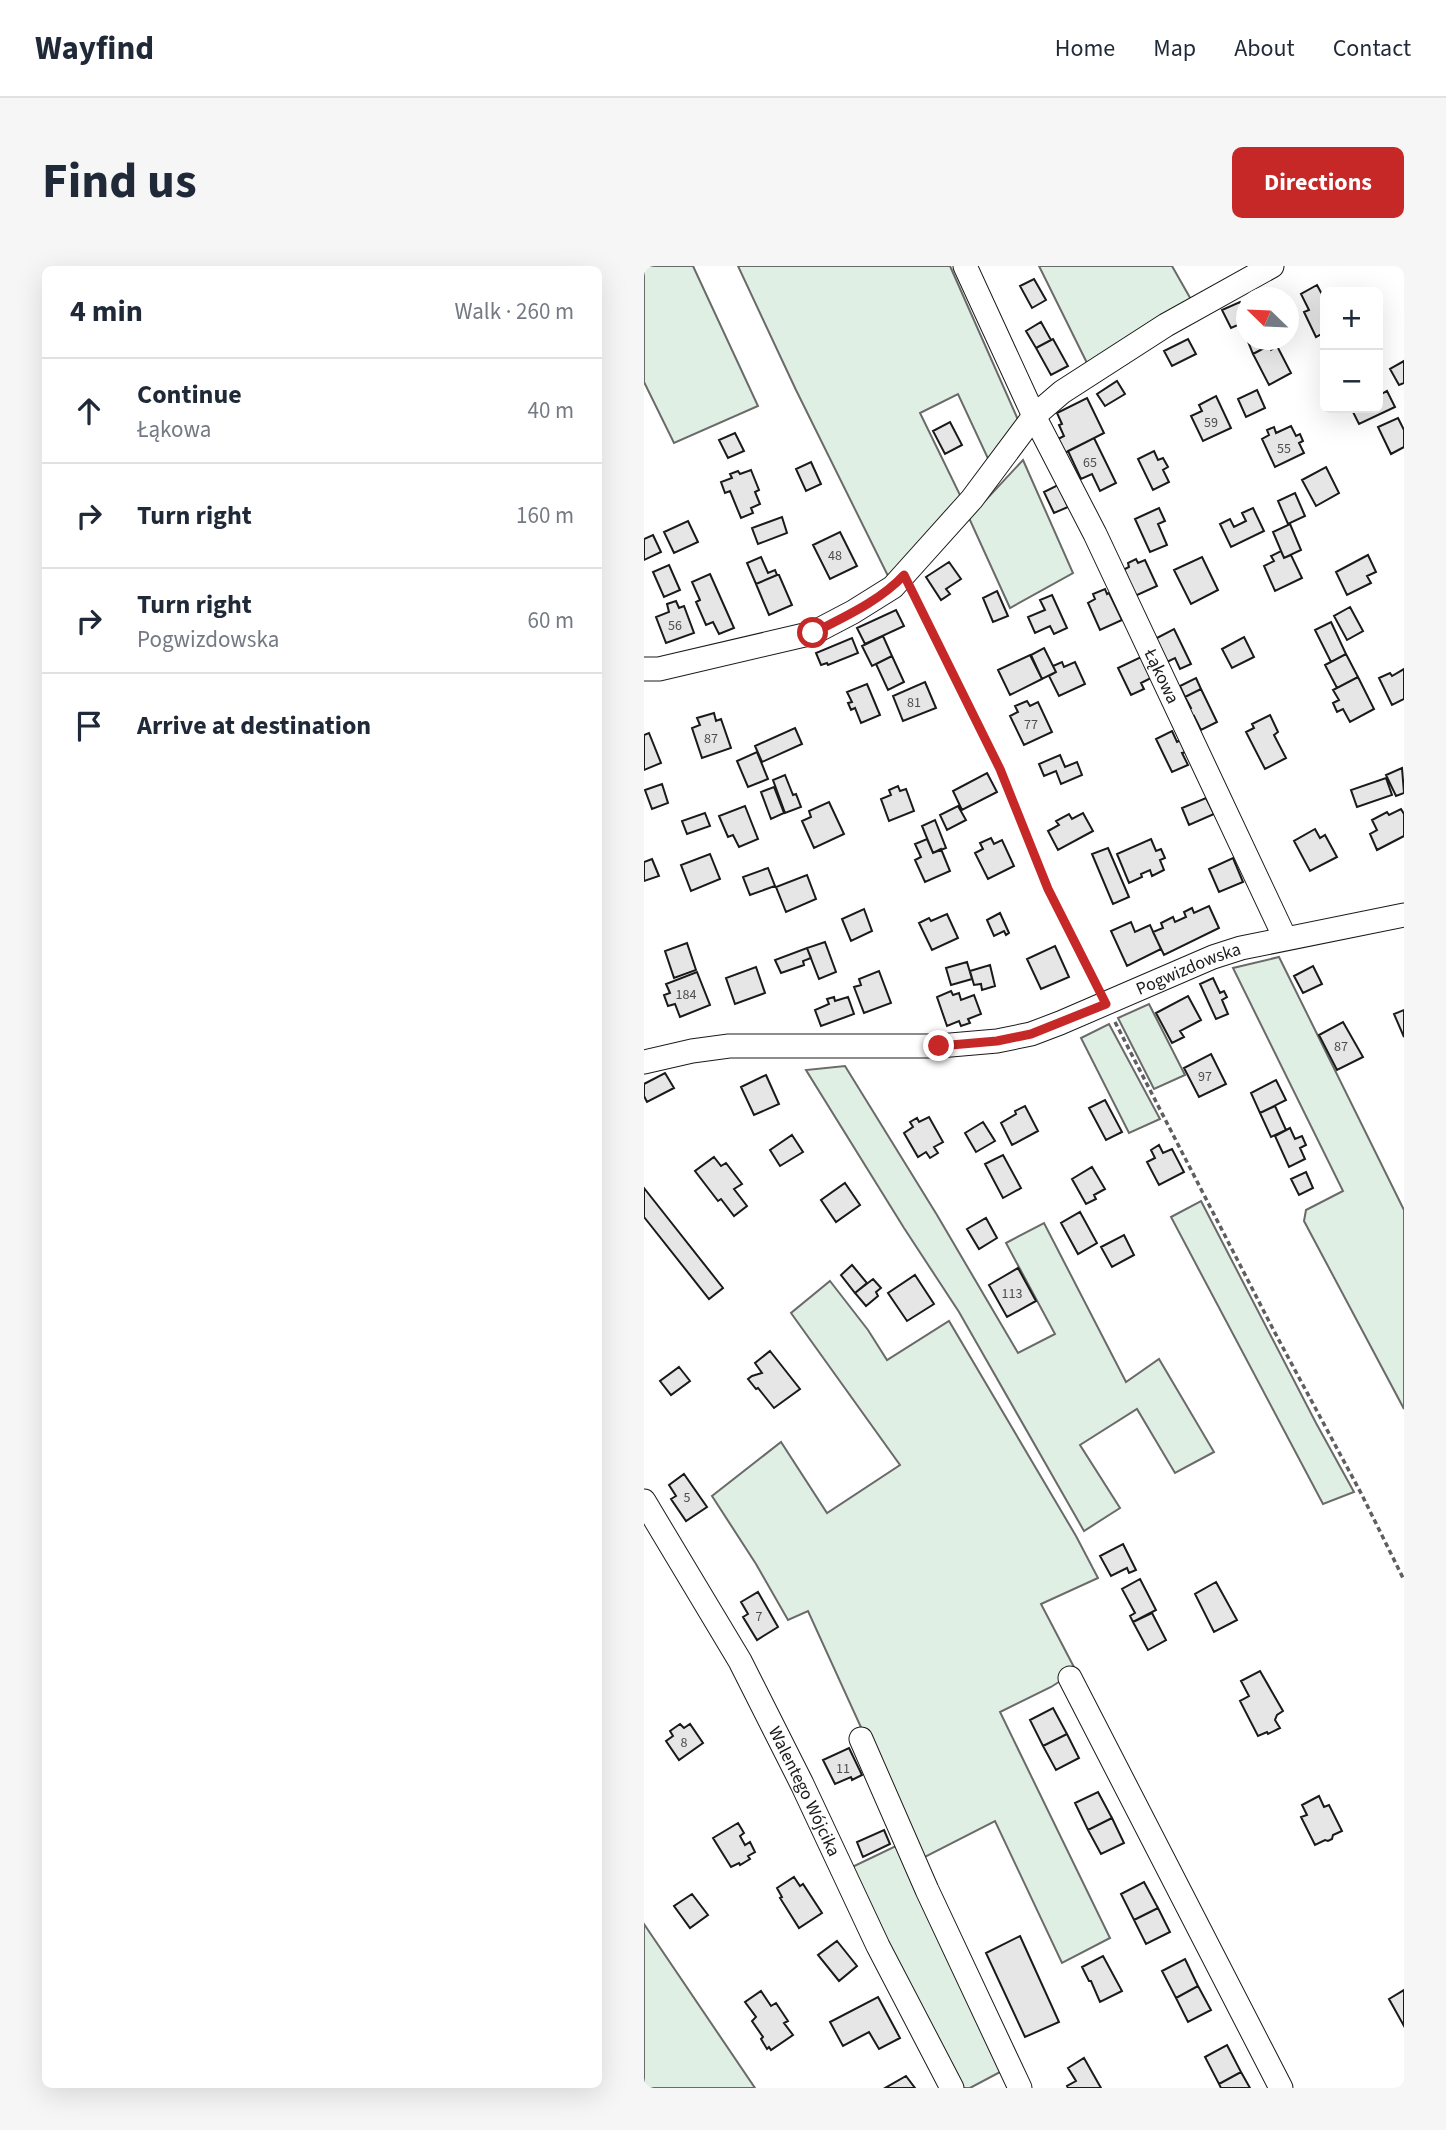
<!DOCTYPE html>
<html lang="en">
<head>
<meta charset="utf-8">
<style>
  body { margin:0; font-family:"Source Sans 3",sans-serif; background:#f6f6f7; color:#1f2937 }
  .controls { position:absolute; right:21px; top:21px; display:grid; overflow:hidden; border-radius:10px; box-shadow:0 7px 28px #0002 }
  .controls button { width:63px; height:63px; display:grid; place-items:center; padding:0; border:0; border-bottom:2px solid #e0e1e3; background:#fff; color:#1f2937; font:35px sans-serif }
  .compass { position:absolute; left:592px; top:21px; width:63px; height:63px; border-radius:50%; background:#fff; box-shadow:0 7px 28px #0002; rotate:293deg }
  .stop { position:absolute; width:21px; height:21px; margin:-16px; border:5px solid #c62828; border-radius:50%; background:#fff }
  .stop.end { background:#c62828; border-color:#fff; box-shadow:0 2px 7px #0008 }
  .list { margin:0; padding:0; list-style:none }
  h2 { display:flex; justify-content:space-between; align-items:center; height:91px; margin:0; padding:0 28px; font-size:30px }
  h2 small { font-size:23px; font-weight:400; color:#747a83 }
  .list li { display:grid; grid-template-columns:46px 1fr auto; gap:21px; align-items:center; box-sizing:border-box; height:105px; padding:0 28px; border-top:2px solid #e0e1e3 }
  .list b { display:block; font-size:26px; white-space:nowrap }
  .list p { margin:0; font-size:23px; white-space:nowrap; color:#747a83 }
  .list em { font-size:23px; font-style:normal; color:#747a83 }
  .icon { flex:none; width:38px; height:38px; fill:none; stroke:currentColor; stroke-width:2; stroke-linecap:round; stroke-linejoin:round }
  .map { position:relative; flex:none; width:760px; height:1822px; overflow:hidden; border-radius:10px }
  header { display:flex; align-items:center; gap:42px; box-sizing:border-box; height:98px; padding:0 35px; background:#fff; border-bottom:2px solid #e0e1e3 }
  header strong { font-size:33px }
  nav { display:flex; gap:38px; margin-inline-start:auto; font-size:24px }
  .intro { display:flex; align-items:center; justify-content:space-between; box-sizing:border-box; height:168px; padding:0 42px }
  h1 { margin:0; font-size:49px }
  .button { padding:18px 32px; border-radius:10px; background:#c62828; color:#fff; font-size:24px; font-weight:700 }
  main { display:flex; gap:42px; padding:0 42px }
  aside { flex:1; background:#fff; border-radius:10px; box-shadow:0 7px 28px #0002 }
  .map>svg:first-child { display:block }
  .green { fill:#e0efe3; stroke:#6a6a6a; stroke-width:2 }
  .building { fill:#e6e6e6; stroke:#1a1a1a; stroke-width:2 }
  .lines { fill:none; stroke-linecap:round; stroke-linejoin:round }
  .minor-casing { stroke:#1a1a1a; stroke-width:25 }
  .path { stroke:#5f5f5f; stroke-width:3.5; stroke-dasharray:5 3.5; stroke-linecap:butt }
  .minor { stroke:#fff; stroke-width:23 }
  .route { stroke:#c62828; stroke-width:9 }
  .labels { text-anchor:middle; stroke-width:5; stroke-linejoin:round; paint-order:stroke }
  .number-label { font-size:14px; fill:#4d4d4d }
  .street-label { font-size:18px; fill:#1a1a1a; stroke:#fff }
</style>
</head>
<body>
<header>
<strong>Wayfind</strong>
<nav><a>Home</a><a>Map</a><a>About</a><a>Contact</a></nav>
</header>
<div class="intro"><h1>Find us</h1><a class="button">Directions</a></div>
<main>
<aside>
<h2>4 min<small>Walk · 260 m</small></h2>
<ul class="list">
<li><svg class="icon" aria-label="ahead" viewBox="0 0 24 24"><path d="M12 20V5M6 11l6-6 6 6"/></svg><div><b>Continue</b><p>Łąkowa</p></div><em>40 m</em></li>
<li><svg class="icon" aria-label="right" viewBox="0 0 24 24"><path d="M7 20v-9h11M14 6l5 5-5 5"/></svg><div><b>Turn right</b></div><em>160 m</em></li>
<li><svg class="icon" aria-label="right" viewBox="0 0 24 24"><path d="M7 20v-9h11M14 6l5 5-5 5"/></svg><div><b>Turn right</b><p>Pogwizdowska</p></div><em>60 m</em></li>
<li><svg class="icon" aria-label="arrive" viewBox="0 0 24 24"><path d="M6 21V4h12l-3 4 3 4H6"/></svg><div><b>Arrive at destination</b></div></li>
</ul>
</aside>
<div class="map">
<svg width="760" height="1822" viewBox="0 0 760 1822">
  <rect width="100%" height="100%" fill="#fff"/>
  <path class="green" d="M0,0H49L114,140L30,177L0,116Z
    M94,0H306L375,156L347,199L314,128L276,147L317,231L246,314L152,124Z
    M395,0H528L549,37L444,99Z
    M379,194L429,307L366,342L325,252Z
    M635,691L760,944V1143L660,955L662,944L699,925L589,702Z
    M505,738L541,809L510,823L474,752Z
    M465,758L516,853L485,867L437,772Z
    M201,800L293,949L374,1087L411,1068L362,977L400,957L482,1116L515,1093L570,1186L531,1207L493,1143L436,1179L476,1242L440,1265L315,1046L260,962L162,804Z
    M557,935L672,1157L710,1226L679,1238L527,951Z
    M186,1015L224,1064L243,1094L305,1055L432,1270L454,1312L397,1338L432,1405L407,1421L356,1446L466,1672L418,1697L351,1555L277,1593L164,1345L144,1354L112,1298L68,1230L137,1176L183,1247L256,1199L147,1047Z
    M256,1578L358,1805L326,1822H314L204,1603Z
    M0,1658L111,1822H0Z"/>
  <path class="building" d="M390,13L402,34L388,42L376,20Z
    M673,19L681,34V66L672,71L660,46L665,44L657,28Z
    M596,36L603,49V55L587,62L578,44Z
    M397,56L407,74L392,82L382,65Z
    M409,73L424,100L407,109L392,82Z
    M544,73L552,88L528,100L520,85Z
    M603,73L621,74L624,80L609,88Z
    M624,80L627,84L633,80L647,107L625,119L609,88Z
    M760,95V117L755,119L746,103Z
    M473,115L481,128L461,140L453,128Z
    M613,124L621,142L602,151L594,133Z
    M743,125L751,141L715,158L707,142H734V130Z
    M572,130L587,162L559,175L547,150L558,145L555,139Z
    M443,132L460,167L421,187L414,173L420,170L415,159L418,158L413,147Z
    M754,152L760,164V181L747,188L734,161Z
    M306,156L318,179L301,188L289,165Z
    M647,160L652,170L656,168L659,175L655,177L660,187L631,201L618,173L625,169L623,164L630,161L632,167Z
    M91,167L100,185L84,192L75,174Z
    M450,172L472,217L456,225L448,208L437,213L424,185Z
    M510,185L514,194L519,192L524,201L519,204L525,216L509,224L494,193Z
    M167,196L177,218L162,225L152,203Z
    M682,201L695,227L672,240L658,214Z
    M107,204L115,224L111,226L116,238L107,242L109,247L97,252L86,225L81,227L77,216L88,212L86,208L94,205L96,208Z
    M414,219L424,241L410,247L400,226Z
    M651,227L661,250L644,258L634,235Z
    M515,242L521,255L514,258L523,279L506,286L491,253Z
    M609,242L620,265L587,281L576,258L586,253L590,261L602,255L598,247Z
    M138,251L143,267L114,278L108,262Z
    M44,255L54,276L30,287L20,266Z
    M646,258L657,284L640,292L629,266Z
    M196,266L213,300L186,313L169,279Z
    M9,269L17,286L0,294V273Z
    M637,285L640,292L647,289L658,312L631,325L620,300L630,295L627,290Z
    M724,289L732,306L723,310L727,317L703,329L692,306Z
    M117,291L124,307L131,304L133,309L112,318L103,297Z
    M558,291L574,324L547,338L530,304Z
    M492,293L494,297L501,294L513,320L491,330L479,304L485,301L484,297Z
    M305,296L317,313L302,323L306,328L297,334L282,311Z
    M25,299L36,324L20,331L9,306Z
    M66,308L90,362L75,368L69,356L62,359L52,336L56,334L48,316Z
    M133,309H135L148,339L125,349L112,318Z
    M461,323L463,328L465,327L478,354L456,364L444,337L451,333L449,328Z
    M353,325L364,350L349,356L339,332Z
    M408,329L423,362L410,368L406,360L391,367L384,351L401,344L396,334Z
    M32,335L35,342L40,340L50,367L22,377L12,351L25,346L23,338Z
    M706,341L719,365L703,374L690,350Z
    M252,344L260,360L221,378L213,362Z
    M687,356L702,388L687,396L671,364Z
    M530,363L547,398L536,403L531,392L523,396L511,373Z
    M239,370L248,390L228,400L218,380Z
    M600,371L610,391L588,402L578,383Z
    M208,372L214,387L184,399L183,397L177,399L172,387Z
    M400,382L412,406L398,413L387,389Z
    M702,388L714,411L693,422L681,399Z
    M386,389L398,413L366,429L354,404Z
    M248,390L260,416L244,424L232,398Z
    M497,391L507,412L497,417L500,423L487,429L474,402Z
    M418,396L420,401L431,396L441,418L415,430L405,410L412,406L409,400Z
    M760,403V433L748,439L735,412L746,407L748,410Z
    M714,411L730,443L706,456L699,443L693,446L689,437L695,434L689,424Z
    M552,412L557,423L541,431L536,420Z
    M281,416L292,442L259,455L249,430Z
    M223,418L236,449L217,457L211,442L207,444L204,437L208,436L203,426Z
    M557,423L573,456L557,464L550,450L545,453L541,445L547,442L541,431Z
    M383,435L386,440L394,436L408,466L380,479L366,450L374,446L371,440Z
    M70,447L72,455L77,453L87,482L58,492L48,462L56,459L53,452Z
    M626,449L634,466L630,469L642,492L621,503L602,466L610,462L608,458Z
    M151,462L158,478L118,496L111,480Z
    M528,465L533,476L537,474L542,486L538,487L544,499L528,506L512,473Z
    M5,467L17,497L0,504V469Z
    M113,486L124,513L104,521L93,495Z
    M416,489L421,501L433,496L438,509L417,518L412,505L400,510L395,498Z
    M758,502L760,527L752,530L742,509Z
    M343,507L353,526L318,544L309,525Z
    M141,509L149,529L152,528L157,541L141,547L129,514Z
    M742,512L748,529L713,541L707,524Z
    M18,518L24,537L8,543L1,524Z
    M254,520L256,525L262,523L270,545L245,555L237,533L247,529L245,524Z
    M130,521L140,547L127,553L117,526Z
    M562,532L570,548L545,559L538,542Z
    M185,536L200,568L170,582L158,555L167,551L165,545Z
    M101,540L114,573L95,581L89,569L84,571L75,550Z
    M314,540L322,554L303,564L296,549Z
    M757,543L760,548V570L733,584L726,568L733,564L728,554L743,546L745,549Z
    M61,547L66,560L43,568L38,555Z
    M439,547L449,565L414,584L404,565L415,559L412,555L425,548L428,553Z
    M291,554L302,582L289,587L278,560Z
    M671,563L676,572L681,569L693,591L666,605L650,575Z
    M347,572L350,578L358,574L370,600L344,613L331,587L339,583L336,577Z
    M283,573L289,587L297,583L306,605L281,616L271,594L277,591L271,578Z
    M507,573L512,585L517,583L521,592L516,594L520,604L508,610L506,604L497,608L498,611L485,617L473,588Z
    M464,582L485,631L469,638L448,588Z
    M66,588L76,613L47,625L37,599Z
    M589,592L599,616L575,626L565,603Z
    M8,593L15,610L0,615V596Z
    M124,602L131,620L106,629L99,611Z
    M163,609L172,633L142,646L132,621Z
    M565,640L575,662L520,689L509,666L519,662L517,657L529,651L531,656L542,651L540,646L548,642L550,647Z
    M220,643L228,665L207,675L198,653Z
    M356,647L365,667L362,669L360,665L350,670L343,654Z
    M303,648L314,672L288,684L275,657L285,652L287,655Z
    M487,656L491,666L506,659L517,683L483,700L467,665Z
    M181,676L192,706L175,713L163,682Z
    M43,677L52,704L30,712L21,685Z
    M411,680L425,711L397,723L383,693Z
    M163,682L167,692L159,695L160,699L137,707L131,694Z
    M323,696L328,713L307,719L302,702Z
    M346,699L351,720L338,724L337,718L330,719L326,705Z
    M669,700L678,718L659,727L650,710Z
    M112,701L121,727L91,738L82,712Z
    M235,705L247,737L220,747L210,721L217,719L215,713Z
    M53,706L66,739L36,751L31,738L24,740L20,729L26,727L22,718Z
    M569,712L576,727L580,725L583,731L578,734L584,748L572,753L556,718Z
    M307,725L309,729L315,727L317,734L330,729L337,748L324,753L326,757L317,760L315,755L303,760L293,731Z
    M544,730L557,754L536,765L540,771L528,777L512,747Z
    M190,731L191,735L204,731L210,748L177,760L171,744L185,738L183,733Z
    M760,744V771L750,748Z
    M699,756L719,791L693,804L675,769Z
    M567,788L582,818L555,831L540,802Z
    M21,807L30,822L3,836L0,830V818Z
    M122,809L135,838L110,849L97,821Z
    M632,814L642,834L616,847L607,827Z
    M461,834L478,866L462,874L445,842Z
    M381,840L394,865L368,879L357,857L372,848L371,845Z
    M631,840L642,864L627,871L616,847Z
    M285,851L299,876L290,881L294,887L286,892L282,886L274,891L260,867L269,861L266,856L273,852L275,856Z
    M339,856L351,875L332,886L321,867Z
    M646,862L651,873L658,870L662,879L656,882L661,893L645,901L631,870Z
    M148,869L159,886L136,900L126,884Z
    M515,879L519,887L528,883L540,906L515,919L503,896L511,892L507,884Z
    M359,889L377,922L359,932L341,898Z
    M70,891L77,900L82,897L98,918L90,923L103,940L90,950L77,933L74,935L51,905Z
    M448,901L461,923L450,929L452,933L442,938L428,913Z
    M662,906L669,922L655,929L647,913Z
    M201,917L216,939L192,956L177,934Z
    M0,922L79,1022L65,1033L0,951Z
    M436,946L453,977L434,988L417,957Z
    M342,952L353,972L335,983L323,963Z
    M480,969L490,989L468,1001L457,981Z
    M208,999L223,1017L211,1027L197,1009Z
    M374,1002L392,1035L363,1051L345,1019Z
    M271,1009L290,1038L263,1055L244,1027Z
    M229,1013L237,1022L232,1026L234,1030L222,1040L211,1027Z
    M126,1085L156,1123L130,1142L114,1122L112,1123L104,1113L108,1110L118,1107L111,1097Z
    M35,1101L46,1115L27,1129L16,1115Z
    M40,1208L63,1241L42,1255L27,1233L32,1230L25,1219Z
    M479,1278L492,1304L485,1307L483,1302L467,1310L456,1290Z
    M496,1313L512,1344L489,1356L486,1350L491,1347L478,1323Z
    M572,1316L593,1354L570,1366L551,1328Z
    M114,1326L134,1361L113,1374L99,1351L104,1348L97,1336Z
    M508,1347L522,1374L504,1384L489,1356Z
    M616,1405L639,1445L633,1449L631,1454L636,1462L624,1468L623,1466L614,1470L596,1435L605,1430L597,1415Z
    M409,1442L423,1468L399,1480L386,1454Z
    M36,1458L40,1462L46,1458L59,1477L35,1494L22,1475L29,1470L26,1465Z
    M423,1468L435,1492L412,1504L399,1480Z
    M205,1482L218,1509L208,1514L207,1511L191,1518L179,1494Z
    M454,1526L468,1552L444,1564L431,1537Z
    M675,1530L680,1541L685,1539L698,1565L689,1569L688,1573L684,1575L681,1574L671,1579L657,1551L663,1549L658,1539Z
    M468,1552L480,1577L457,1588L444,1564Z
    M94,1557L100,1567L96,1570L101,1579L106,1576L111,1586L104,1590L106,1593L96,1599L95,1597L87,1601L69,1572Z
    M240,1564L246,1578L219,1591L213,1576Z
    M150,1611L156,1620L159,1618L178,1647L155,1662L136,1632L138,1631L133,1622Z
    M500,1616L514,1642L490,1654L477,1628Z
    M48,1628L64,1649L46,1662L30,1640Z
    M514,1642L526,1666L502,1678L490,1654Z
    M376,1670L415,1756L381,1771L342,1687Z
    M193,1675L213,1700L195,1715L174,1689Z
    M459,1690L478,1725L456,1736L447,1715H445L438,1701Z
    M541,1693L554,1720L532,1732L518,1705Z
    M554,1720L567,1744L544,1756L532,1732Z
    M760,1724V1760L745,1733Z
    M117,1725L127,1740L132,1737L144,1755L140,1757L149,1769L127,1784L125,1781L123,1783L117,1773L119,1771L108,1755L112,1751L101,1736Z
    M234,1731L256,1772L235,1783L225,1766L199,1780L186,1756Z
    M583,1779L597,1806L575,1818L561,1791Z
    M440,1792L457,1822H424L423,1820L432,1815L424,1802Z
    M597,1806L606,1822H577L575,1818Z
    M262,1810L271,1822H241Z"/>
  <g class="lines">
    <g class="minor-casing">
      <g id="minor">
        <path id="s1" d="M321,0L390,150L451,268L641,672"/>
        <path d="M0,403H15L169,367L209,346L249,321L328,233L390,150L418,126L522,59L628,0"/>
        <path id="s2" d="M0,796L48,785L85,780H295L353,775L387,768L416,757L569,691L597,682L760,649"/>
        <path id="s3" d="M0,1235L96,1395L158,1518L234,1680L308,1822"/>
        <path d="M426,1412L637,1822"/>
        <path d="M217,1473L283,1624L376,1822"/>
      </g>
    </g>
    <path class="path" d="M272,328L356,503L404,623L452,718
      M471,756L630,1065L718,1229L760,1314"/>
    <use href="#minor" class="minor"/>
  </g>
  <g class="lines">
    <path class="route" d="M169,367C200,351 236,335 260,309L356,503L404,623L462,738L387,768L353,775L295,780"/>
  </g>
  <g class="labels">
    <g class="number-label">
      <text x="567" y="161">59</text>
      <text x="640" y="187">55</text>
      <text x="446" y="201">65</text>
      <text x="191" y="294">48</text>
      <text x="31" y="364">56</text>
      <text x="270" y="441">81</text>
      <text x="387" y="463">77</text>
      <text x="67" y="477">87</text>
      <text x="42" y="733">184</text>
      <text x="697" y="785">87</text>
      <text x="561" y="815">97</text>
      <text x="368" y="1032">113</text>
      <text x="43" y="1236">5</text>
      <text x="115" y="1355">7</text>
      <text x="40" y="1481">8</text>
      <text x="199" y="1507">11</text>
    </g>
    <g class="street-label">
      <text dy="6" stroke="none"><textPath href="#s1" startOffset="455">Łąkowa</textPath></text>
      <text dy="6" stroke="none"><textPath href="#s2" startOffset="560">Pogwizdowska</textPath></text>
      <text dy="6" stroke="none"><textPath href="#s3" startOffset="332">Walentego Wójcika</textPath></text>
    </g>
  </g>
</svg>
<div class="controls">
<button>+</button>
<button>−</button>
</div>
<svg class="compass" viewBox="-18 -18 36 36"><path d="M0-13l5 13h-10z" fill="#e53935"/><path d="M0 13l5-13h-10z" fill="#747a83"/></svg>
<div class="stop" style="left:169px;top:367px"></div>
<div class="stop end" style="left:295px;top:780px"></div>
</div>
</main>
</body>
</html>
